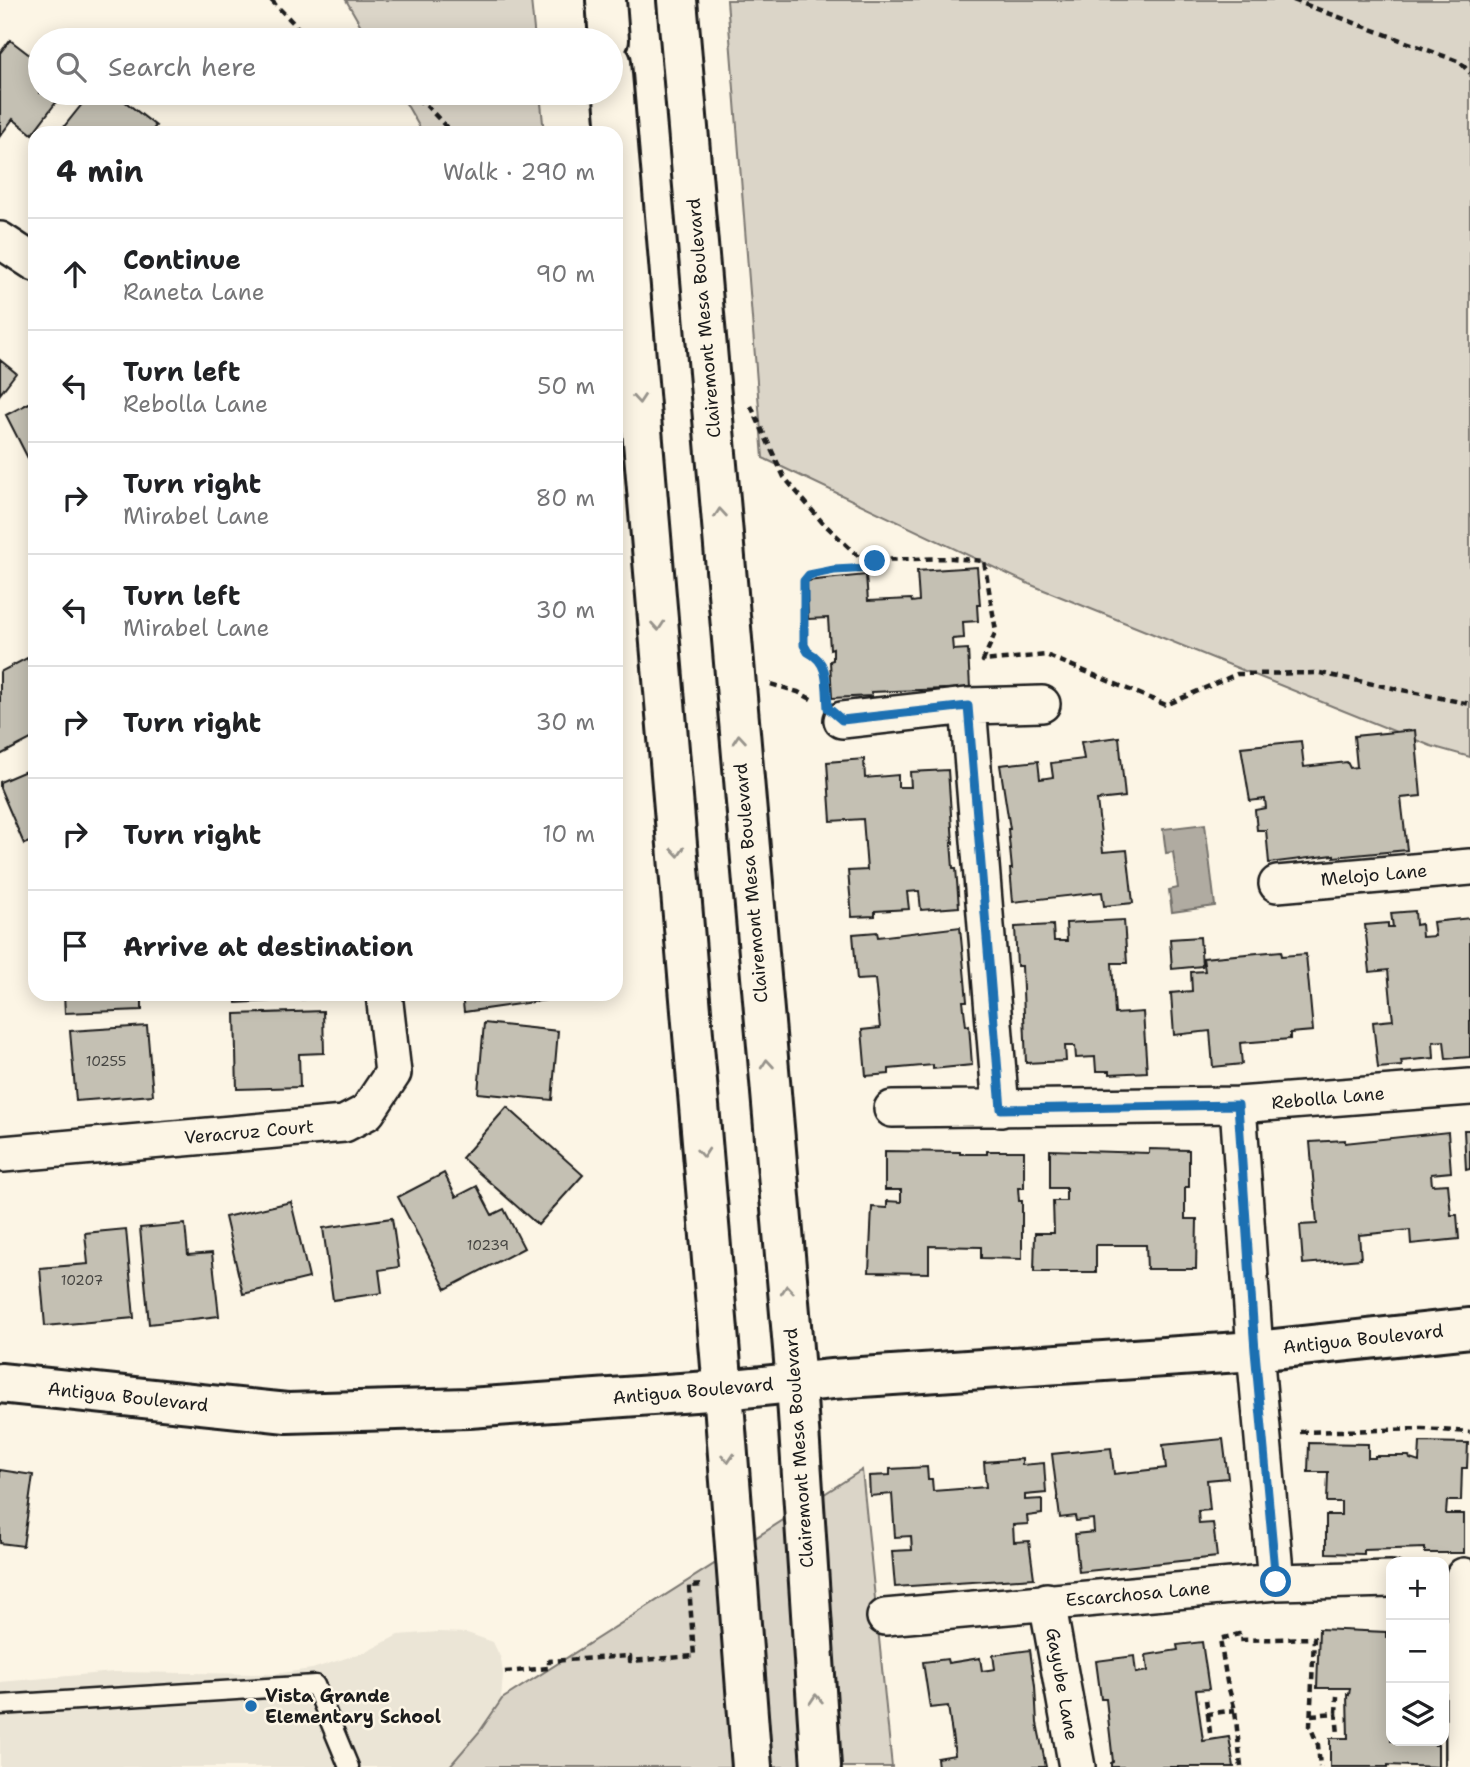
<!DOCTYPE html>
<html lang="en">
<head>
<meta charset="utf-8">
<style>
  body { margin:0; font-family:"Shantell Sans",sans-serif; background:#f2f2f2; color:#202124 }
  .controls { position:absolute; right:21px; bottom:21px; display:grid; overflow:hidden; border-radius:14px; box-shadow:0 4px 18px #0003 }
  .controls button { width:63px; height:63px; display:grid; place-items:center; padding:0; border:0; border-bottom:2px solid #e0e0e0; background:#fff; color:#202124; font:35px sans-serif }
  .stop { position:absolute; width:21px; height:21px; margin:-16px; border:5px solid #1f6fb2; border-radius:50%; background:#fff }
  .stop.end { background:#1f6fb2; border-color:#fff; box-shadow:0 2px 7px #0008 }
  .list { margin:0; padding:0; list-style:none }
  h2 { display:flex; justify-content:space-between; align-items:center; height:91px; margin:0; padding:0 28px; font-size:30px }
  h2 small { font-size:23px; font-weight:400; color:#757577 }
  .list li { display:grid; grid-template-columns:46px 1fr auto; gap:21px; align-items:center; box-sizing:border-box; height:112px; padding:0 28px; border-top:2px solid #e0e0e0 }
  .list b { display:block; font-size:26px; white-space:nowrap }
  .list p { margin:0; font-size:23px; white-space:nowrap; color:#757577 }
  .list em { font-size:23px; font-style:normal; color:#757577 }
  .icon { flex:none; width:38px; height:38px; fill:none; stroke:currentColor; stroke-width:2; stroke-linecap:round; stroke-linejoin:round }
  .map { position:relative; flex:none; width:1470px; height:1767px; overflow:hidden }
  .search { position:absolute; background:#fff; box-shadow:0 4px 18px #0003; left:28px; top:28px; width:595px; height:77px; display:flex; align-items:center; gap:18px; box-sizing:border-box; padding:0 24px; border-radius:38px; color:#757577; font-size:26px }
  .panel { position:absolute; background:#fff; box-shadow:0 4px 18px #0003; left:28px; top:126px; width:595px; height:875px; border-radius:21px }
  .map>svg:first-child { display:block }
  .built { fill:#ebe5d6 }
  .green { fill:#dbd5c8; stroke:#7c7872; stroke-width:2 }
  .water { fill:#b0aba1; stroke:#75726c; stroke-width:2 }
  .building { fill:#c4c0b3; stroke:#1c1c1c; stroke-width:2 }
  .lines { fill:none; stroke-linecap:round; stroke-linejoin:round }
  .service-casing { stroke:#1c1c1c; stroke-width:23 }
  .minor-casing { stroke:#1c1c1c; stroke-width:40 }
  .tertiary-casing { stroke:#1c1c1c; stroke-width:44 }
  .primary-casing { stroke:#1c1c1c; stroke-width:44 }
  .path { stroke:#1c1c1c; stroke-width:4.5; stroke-dasharray:7 5; stroke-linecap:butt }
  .service { stroke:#fcf5e5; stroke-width:18 }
  .minor { stroke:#fcf5e5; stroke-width:35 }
  .tertiary { stroke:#fcf5e5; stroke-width:38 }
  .primary { stroke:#fcf5e5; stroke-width:38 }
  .oneway { stroke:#97938b }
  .route { stroke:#1f6fb2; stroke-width:9 }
  .poi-dot { fill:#1f6fb2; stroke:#fcf5e5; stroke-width:2.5 }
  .labels { text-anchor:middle; stroke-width:5; stroke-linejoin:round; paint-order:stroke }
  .number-label { font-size:14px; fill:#464542 }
  .street-label { font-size:18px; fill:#1c1c1c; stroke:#fcf5e5 }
  .poi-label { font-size:18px; font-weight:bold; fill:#1c1c1c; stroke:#fcf5e5; text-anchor:start }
</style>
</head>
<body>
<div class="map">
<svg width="1470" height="1767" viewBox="0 0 1470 1767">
  <rect width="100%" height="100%" fill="#fcf5e5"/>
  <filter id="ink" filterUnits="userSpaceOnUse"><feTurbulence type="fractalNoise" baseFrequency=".0143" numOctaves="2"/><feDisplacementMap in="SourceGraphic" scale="14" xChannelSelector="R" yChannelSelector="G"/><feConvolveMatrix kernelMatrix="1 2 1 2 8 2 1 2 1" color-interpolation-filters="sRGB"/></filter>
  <g filter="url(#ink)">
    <path class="built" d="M438,1632L467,1633L493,1642L501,1659L503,1674L500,1712L449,1767H0V1682L114,1672L274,1674L312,1669L368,1651L398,1635Z"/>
    <path class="green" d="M346,0H531L535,40H369Z
      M727,0H1470V757L1431,746L1029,584L763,458Z
      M400,93H540L544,133H423Z
      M862,1470L892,1767H449L480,1731L502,1699Z"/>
    <path class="water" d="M1205,824L1215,906L1172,912L1169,890L1178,888L1173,852L1166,853L1163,829Z"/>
    <path class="building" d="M10,40L40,63V93H63L32,134L13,119L0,136V53Z
      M91,93H114L156,126L150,133H59Z
      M0,360L16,373L0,394Z
      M35,400V472L6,415Z
      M977,567L980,605H977L978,621L963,622L964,638L952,639L953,650L968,649L970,688L871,692L872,696L832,698L830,661L833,660V648L830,649L828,618L808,619L806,581L866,575L868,601L911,599L912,602L919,601L917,571Z
      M27,658L35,674V737L0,755V672Z
      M1415,730L1421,796L1401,798L1407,850L1334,857V855L1269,863L1266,830H1257L1255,810L1266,808L1265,799L1250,801L1241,747L1301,741L1304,767L1347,762L1350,768L1357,767L1354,736Z
      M1119,737L1125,797L1097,800L1103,852L1127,850L1133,903L1104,906L1102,892L1013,902L1010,869H1012L1008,829H1010L1000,765L1038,761L1040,779L1053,777L1051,763L1084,759L1081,742Z
      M864,759L865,778L898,775V787H911L910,772L948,770L953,843L951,842L953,868H956L959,907L921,910L919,891L907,892L909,909L875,911V916L852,917L848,871L867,870L863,819L831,821L827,762Z
      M35,767V840L24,844L0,788V782Z
      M1415,911L1416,925L1421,924L1422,937L1435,936L1433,922L1470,918V1057L1446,1059L1444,1041L1433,1042L1434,1058L1401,1061L1402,1066L1378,1068L1373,1022L1393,1020L1392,1012L1388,970L1370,972L1365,925L1388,923V927H1393L1391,913Z
      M1124,920L1127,963H1112L1115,1014L1143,1012L1147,1072L1110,1074V1071H1096L1095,1057L1076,1058L1075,1046H1065L1066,1061L1026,1063L1022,966H1017L1015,927L1053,925L1054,941H1067L1066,923Z
      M960,927L967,1001H963L966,1026L969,1025L972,1065L933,1069V1065L889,1069V1074L866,1076L862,1030L880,1028L875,979L857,980L853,934L877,932L878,937Z
      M1200,937L1202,966L1172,969L1170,939Z
      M1281,951L1282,956L1306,954L1313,1031L1290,1033V1039L1240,1043L1242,1064L1213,1067L1210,1031L1174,1035L1171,993L1192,991L1191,972L1205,971L1203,958Z
      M64,994H142V1010L65,1013Z
      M235,994H323V998L236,1003Z
      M462,994H546L547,1000L464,1012Z
      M323,1011L324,1053L299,1054L300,1087L237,1089L235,1014Z
      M484,1023L558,1031L552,1100L478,1093Z
      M147,1026L153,1095L76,1101L70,1031Z
      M507,1107L583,1175L538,1225L462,1158Z
      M1464,1130H1470V1169L1466,1170Z
      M1448,1132L1451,1172L1431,1174L1432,1185L1448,1184L1451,1215H1457L1459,1239L1411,1244L1410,1230L1359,1235L1361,1259L1303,1264L1300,1225L1317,1224L1310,1142L1345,1140V1143Z
      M1149,1149L1189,1150V1187H1185V1219H1197L1196,1269H1147L1146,1245H1096V1272H1034L1035,1233H1054L1053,1201H1066V1188H1050V1150L1149,1153Z
      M885,1151L960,1152V1154H987V1151H1024V1188H1018L1019,1201H1022V1259L981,1258V1247L929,1246V1273L869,1272L872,1207L887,1208V1201L901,1202V1190H885Z
      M444,1173L456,1197L477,1186L492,1215L504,1209L524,1248L446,1289L398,1197Z
      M291,1202L309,1278L243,1294L225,1217Z
      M392,1218L399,1267L379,1270L382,1293L333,1300L323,1228Z
      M185,1224L188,1255L212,1253L219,1316L149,1324L140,1228Z
      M126,1229L134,1318L45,1326L40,1268L88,1264L85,1233Z
      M1223,1439L1228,1478L1207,1480L1210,1510L1198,1511L1199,1524L1213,1523L1217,1557L1079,1572L1075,1534L1094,1532L1093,1519L1076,1521L1075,1516L1060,1518L1052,1454L1111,1448L1114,1474L1166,1468L1163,1445Z
      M1420,1442L1468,1443L1467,1468H1462L1461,1501H1447L1446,1514H1464V1553H1425V1548L1364,1550V1554L1326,1553V1515H1341V1502H1327L1328,1472H1308L1309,1443L1368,1444V1458H1375V1456H1409L1410,1459L1419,1462Z
      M1022,1459V1465L1044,1463L1046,1493L1025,1495V1500L1042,1499V1514L1027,1516L1028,1524L1013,1525L1014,1542L1029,1541L1034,1578L895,1587L892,1551L912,1550L911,1536L895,1537L892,1494L870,1496L869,1476L890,1475V1469L927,1467L928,1479H932L933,1491L986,1487L984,1462Z
      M0,1470L33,1475L23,1546L0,1543Z
      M1319,1629L1386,1632V1637H1391V1741H1434V1745H1438V1767L1388,1765V1767H1330V1738H1348L1347,1694L1349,1695L1350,1688H1317Z
      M1202,1642L1209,1689L1196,1690L1203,1741L1229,1737L1234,1767H1111V1763L1113,1762L1106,1699H1101L1096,1661L1134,1656L1136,1673L1148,1671L1146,1655L1178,1650L1177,1645Z
      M1030,1650L1035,1686L1037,1723L1046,1767H938L937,1758L955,1755L948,1706L930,1708L923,1662L947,1659L948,1663L980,1658L982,1671L995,1669L993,1655Z"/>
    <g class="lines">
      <g class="service-casing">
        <path id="service" d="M0,1705L315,1685L349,1767"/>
      </g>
      <g class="minor-casing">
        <path id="minor" d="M0,240L35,263
          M968,706L1001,1109
          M842,720L968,706L1042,704
          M1277,884L1470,867
          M1238,1105L1255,1351L1276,1582
          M892,1109L1238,1105L1470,1087
          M3,1154L344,1124L367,1112L393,1073L384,994
          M1047,1601L1077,1767
          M885,1617L1276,1582L1391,1579
          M1464,1767V1576"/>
      </g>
      <g class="tertiary-casing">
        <path id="tertiary" d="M0,1383L287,1413L469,1408L723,1390L832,1379L1255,1351L1470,1328"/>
      </g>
      <g class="primary-casing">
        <path id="primary" d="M606,0L609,40
          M677,0L796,1383L821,1767
          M611,62L723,1390L752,1767"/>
      </g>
      <path class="path" d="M271,0L310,40
        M1293,0L1460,62L1470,73
        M405,93L425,104L452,133
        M751,406L784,477L822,522L871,568L875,560L952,558L984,561L996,631L983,661L1046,655L1166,705L1237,674L1320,673L1470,704
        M771,684L798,692L815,701
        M826,689C825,672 825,660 808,652L805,645L804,581L809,575L834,570L871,569
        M1300,1432L1422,1429L1470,1432
        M505,1672L549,1668V1661L630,1656V1661L694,1656L689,1586L702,1585
        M1206,1700L1208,1714L1235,1710
        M1336,1713L1337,1696
        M1208,1714L1210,1733
        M1311,1715L1336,1713L1338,1734
        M1241,1767L1235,1710L1227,1682L1220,1639L1239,1634L1240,1640L1314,1638L1310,1726L1318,1745L1320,1767"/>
      <use href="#service" class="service"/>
      <use href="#minor" class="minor"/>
      <use href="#tertiary" class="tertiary"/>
      <use href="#primary" class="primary"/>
    </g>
    <defs><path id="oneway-chevron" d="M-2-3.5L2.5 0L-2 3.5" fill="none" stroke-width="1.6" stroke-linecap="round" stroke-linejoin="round" transform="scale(1.75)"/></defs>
    <g class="oneway">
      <use href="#oneway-chevron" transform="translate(639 399) rotate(85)"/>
      <use href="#oneway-chevron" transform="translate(720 513) rotate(-95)"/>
      <use href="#oneway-chevron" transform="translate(658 626) rotate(85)"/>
      <use href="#oneway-chevron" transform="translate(739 739) rotate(-95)"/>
      <use href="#oneway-chevron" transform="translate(678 852) rotate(85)"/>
      <use href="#oneway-chevron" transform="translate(767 1064) rotate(-95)"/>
      <use href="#oneway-chevron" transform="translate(703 1153) rotate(86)"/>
      <use href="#oneway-chevron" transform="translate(787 1290) rotate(-95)"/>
      <use href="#oneway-chevron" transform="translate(728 1458) rotate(86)"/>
      <use href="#oneway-chevron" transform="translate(816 1699) rotate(-94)"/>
    </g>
  </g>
  <g class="lines" filter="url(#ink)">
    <path class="route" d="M875,561L872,568L834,570L809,575L804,581V645L808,652C830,663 826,685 828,708L842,720L968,706L1001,1109L1238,1105L1255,1351L1276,1582"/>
  </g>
  <circle class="poi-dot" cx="251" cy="1706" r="7"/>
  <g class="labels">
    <g class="number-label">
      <text x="106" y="1066">10255</text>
      <text x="488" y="1250">10239</text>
      <text x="82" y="1285">10207</text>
    </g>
    <g class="street-label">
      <text transform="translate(704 318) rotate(-95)" y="6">Clairemont Mesa Boulevard</text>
      <text transform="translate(1374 875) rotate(-5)" y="6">Melojo Lane</text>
      <text transform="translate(751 883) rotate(-95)" y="6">Clairemont Mesa Boulevard</text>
      <text transform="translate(1328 1098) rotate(-5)" y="6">Rebolla Lane</text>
      <text transform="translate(249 1132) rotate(-5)" y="6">Veracruz Court</text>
      <text transform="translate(1363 1339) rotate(-6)" y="6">Antigua Boulevard</text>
      <text transform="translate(693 1391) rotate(-5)" y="6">Antigua Boulevard</text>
      <text transform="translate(128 1397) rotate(6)" y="6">Antigua Boulevard</text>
      <text transform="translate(799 1448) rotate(-94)" y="6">Clairemont Mesa Boulevard</text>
      <text transform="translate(1138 1594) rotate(-5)" y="6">Escarchosa Lane</text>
      <text transform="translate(1062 1684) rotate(80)" y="6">Gayube Lane</text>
    </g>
    <g class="poi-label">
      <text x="265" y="1702">Vista Grande<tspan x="265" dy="21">Elementary School</tspan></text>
    </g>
  </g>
</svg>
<div class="controls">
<button>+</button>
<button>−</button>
<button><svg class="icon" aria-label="layers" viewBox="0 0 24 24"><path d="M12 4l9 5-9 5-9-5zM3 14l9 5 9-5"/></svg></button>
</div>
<div class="stop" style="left:1276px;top:1582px"></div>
<div class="stop end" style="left:875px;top:561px"></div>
<div class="search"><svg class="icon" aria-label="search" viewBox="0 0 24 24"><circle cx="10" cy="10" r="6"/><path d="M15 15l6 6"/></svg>Search here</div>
<section class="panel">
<h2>4 min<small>Walk · 290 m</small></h2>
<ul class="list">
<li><svg class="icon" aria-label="ahead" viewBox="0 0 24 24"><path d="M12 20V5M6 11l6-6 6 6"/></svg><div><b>Continue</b><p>Raneta Lane</p></div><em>90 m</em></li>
<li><svg class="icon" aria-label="left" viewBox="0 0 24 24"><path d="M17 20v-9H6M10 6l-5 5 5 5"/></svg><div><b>Turn left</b><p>Rebolla Lane</p></div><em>50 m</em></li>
<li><svg class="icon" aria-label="right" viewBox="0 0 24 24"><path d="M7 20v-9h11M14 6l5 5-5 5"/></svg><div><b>Turn right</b><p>Mirabel Lane</p></div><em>80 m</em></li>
<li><svg class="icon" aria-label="left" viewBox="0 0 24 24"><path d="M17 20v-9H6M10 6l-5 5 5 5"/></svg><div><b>Turn left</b><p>Mirabel Lane</p></div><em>30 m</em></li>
<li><svg class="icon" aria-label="right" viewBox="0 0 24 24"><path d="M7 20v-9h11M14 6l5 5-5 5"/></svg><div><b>Turn right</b></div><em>30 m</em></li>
<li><svg class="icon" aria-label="right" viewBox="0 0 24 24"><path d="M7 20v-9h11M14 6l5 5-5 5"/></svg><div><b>Turn right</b></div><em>10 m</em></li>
<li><svg class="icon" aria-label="arrive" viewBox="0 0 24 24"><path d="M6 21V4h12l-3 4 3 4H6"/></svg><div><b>Arrive at destination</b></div></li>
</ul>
</section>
</div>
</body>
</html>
